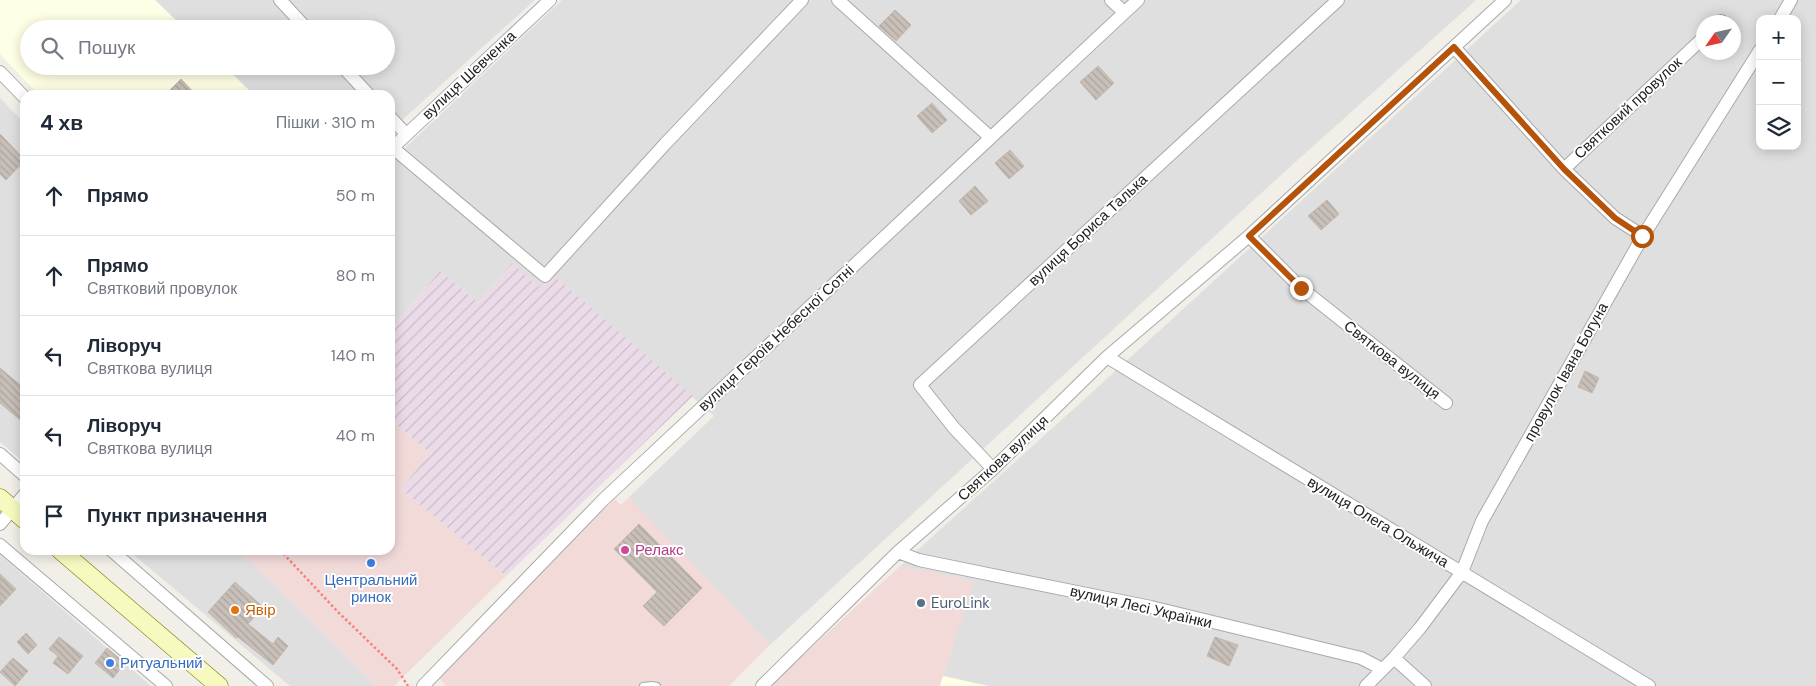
<!DOCTYPE html>
<html lang="uk">
<head>
<meta charset="utf-8">
<style>
  body { margin:0; font-family:"DM Sans",sans-serif; background:#f6f6f7; color:#1f2937 }
  .controls { position:absolute; right:15px; top:15px; display:grid; overflow:hidden; border-radius:10px; box-shadow:0 2px 12px #0003 }
  .controls button { width:45px; height:45px; display:grid; place-items:center; padding:0; border:0; border-bottom:1px solid #e0e1e3; background:#fff; color:#1f2937; font:25px sans-serif }
  .compass { position:absolute; left:1696px; top:15px; width:45px; height:45px; border-radius:50%; background:#fff; box-shadow:0 2px 12px #0003; rotate:236deg }
  .stop { position:absolute; width:15px; height:15px; margin:-11px; border:4px solid #b45309; border-radius:50%; background:#fff }
  .stop.end { background:#b45309; border-color:#fff; box-shadow:0 1px 5px #0008 }
  .list { margin:0; padding:0; list-style:none }
  h2 { display:flex; justify-content:space-between; align-items:center; height:65px; margin:0; padding:0 20px; font-size:21px }
  h2 small { font-size:16px; font-weight:400; color:#747a83 }
  .list li { display:grid; grid-template-columns:32px 1fr auto; gap:15px; align-items:center; box-sizing:border-box; height:80px; padding:0 20px; border-top:1px solid #e0e1e3 }
  .list b { display:block; font-size:19px; white-space:nowrap }
  .list p { margin:0; font-size:16px; white-space:nowrap; color:#747a83 }
  .list em { font-size:16px; font-style:normal; color:#747a83 }
  .icon { flex:none; width:28px; height:28px; fill:none; stroke:currentColor; stroke-width:2; stroke-linecap:round; stroke-linejoin:round }
  .map { position:relative; flex:none; width:1816px; height:686px; overflow:hidden }
  .search { position:absolute; background:#fff; box-shadow:0 2px 12px #0003; left:20px; top:20px; width:375px; height:55px; display:flex; align-items:center; gap:12px; box-sizing:border-box; padding:0 18px; border-radius:28px; color:#747a83; font-size:19px }
  .panel { position:absolute; background:#fff; box-shadow:0 2px 12px #0003; left:20px; top:90px; width:375px; height:465px; border-radius:15px }
  .map>svg:first-child { display:block }
  .residential { fill:#e0dfdf; fill-rule:evenodd }
  .commercial { fill:#f2dad9 }
  .industrial { fill:url(#industrial-furrows) }
  .education { fill:#ffffe5 }
  .building { fill:url(#building-back-hatch); stroke:#c4b6ab }
  .lines { fill:none; stroke-linecap:round; stroke-linejoin:round }
  .service-casing { stroke:#a9a9a9; stroke-width:8 }
  .minor-casing { stroke:#a9a9a9; stroke-width:14 }
  .secondary-casing { stroke:#707d05; stroke-width:19 }
  .path { stroke:#fa8072; stroke-width:2.5; stroke-dasharray:2.5 2.5; stroke-linecap:butt }
  .service { stroke:#fff; stroke-width:6 }
  .minor { stroke:#fff; stroke-width:12 }
  .secondary { stroke:#f7fabf; stroke-width:18 }
  .route { stroke:#b45309; stroke-width:6 }
  .hotel-dot { fill:#d1479c; stroke:#fff; stroke-width:2 }
  .shop-dot { fill:#3f7fe0; stroke:#fff; stroke-width:2 }
  .service-dot { fill:#5c6f8a; stroke:#fff; stroke-width:2 }
  .food-dot { fill:#e8710a; stroke:#fff; stroke-width:2 }
  .labels { text-anchor:middle; stroke-width:4; stroke-linejoin:round; paint-order:stroke }
  .street-label { font-size:15px; fill:#222; stroke:#fff }
  .hotel-label { font-size:15px; fill:#b23c85; stroke:#fff; text-anchor:start }
  .shop-label { font-size:15px; fill:#366cbe; stroke:#fff }
  .service-label { font-size:15px; fill:#4e5e75; stroke:#fff; text-anchor:start }
  .food-label { font-size:15px; fill:#c56008; stroke:#fff; text-anchor:start }
</style>
</head>
<body>
<div class="map">
<svg width="1816" height="686" viewBox="0 0 1816 686">
  <defs>
    <pattern id="industrial-furrows" width="10" height="10" patternUnits="userSpaceOnUse" patternTransform="scale(1.25)"><rect width="10" height="10" fill="#ebdbe8"/><path d="M-1 1l2-2M0 10L10 0M9 11l2-2" fill="none" stroke="#c9bcc7"/></pattern>
    <pattern id="building-back-hatch" width="6" height="6" patternUnits="userSpaceOnUse" patternTransform="scale(1.25)"><rect width="6" height="6" fill="#c7bfb8"/><path d="M-1 5l2 2M0 0l6 6M5-1l2 2" fill="none" stroke="#aba49e"/></pattern>
  </defs>
  <rect width="100%" height="100%" fill="#f2efe9"/>
  <path class="residential" d="M155,0H535L390,131V95H254L224,66H386V29H185Z
    M562,0H1476L1280,176L770,645L715,591L629,497L714,416L553,275L538,287L512,264L478,303L440,271L390,330V162Z
    M1521,0H1816V686H988L943,676L973,581L900,566L1088,396ZM1760,19H1797V146H1760ZM1704,22H1734V52H1704Z
    M0,98L25,124V463L0,442Z
    M128,550H239L376,686H290Z
    M0,555L151,686H0Z"/>
  <path class="commercial" d="M390,419L430,453L401,489L506,576L394,686H376L239,550H390Z
    M629,497L770,645L729,686H446L439,678L440,670L615,499L621,505Z
    M900,566L974,581L940,686H770Z"/>
  <path class="industrial" d="M512,263L538,287L553,275L693,396L506,576L401,489L430,453L390,419V330L440,271L478,303Z"/>
  <path class="education" d="M0,0H155L185,29H29V66H224L254,95H39L0,54Z
    M943,676L988,686H940Z"/>
  <path class="building" d="M895,10L911,25L896,41L879,26Z
    M1098,66L1114,83L1096,100L1080,82Z
    M181,79L196,95H165Z
    M932,103L947,120L932,133L917,116Z
    M0,134L25,160L6,180L0,174Z
    M1010,150L1024,166L1009,179L995,163Z
    M975,186L988,201L971,215L959,201Z
    M1327,200L1339,214L1321,230L1308,216Z
    M0,368L25,389V424L0,403Z
    M1585,371L1599,378L1592,393L1578,387Z
    M639,524L702,588L664,626L643,606L657,592L614,549Z
    M0,574L16,589L0,606Z
    M235,582L263,607L248,624L273,644L278,637L288,646L273,665L238,637L236,638L208,612Z
    M26,633L37,645L28,654L17,642Z
    M59,637L83,656L68,674L53,663L58,656L49,649Z
    M1215,637L1238,645L1229,666L1207,656Z
    M107,648L125,663L113,678L95,663Z
    M13,658L28,671L15,686L0,672Z"/>
  <g class="lines">
    <g class="service-casing">
      <path id="service" d="M643,686L652,685L657,686"/>
    </g>
    <g class="minor-casing">
      <path id="minor" d="M280,0L307,29
        M838,0L990,137
        M1111,0L1124,12
        M1780,19L1791,0
        M1719,22L1721,21
        M1454,47L1564,169L1704,37
        M342,66L369,95
        M0,72L25,98
        M390,117L406,134
        M393,148L545,276L665,144L802,0
        M390,150L550,0
        M1564,169L1615,218L1643,236
        M1249,236L1301,288L1446,403
        M1107,357L1649,686
        M0,454L25,476
        M993,469L954,428L920,385L1338,0
        M0,524L25,494
        M0,545L166,686
        M111,550L267,686
        M898,552L919,560L1151,607L1361,658L1382,669
        M1394,658L1425,686
        M423,686L603,500L1138,0
        M762,686L898,552L993,469L1107,357L1249,236L1505,0
        M1366,686L1394,658L1420,628L1462,572L1482,521L1643,236L1760,50"/>
    </g>
    <g class="secondary-casing">
      <path id="secondary" d="M0,498L25,520
        M60,550L219,686"/>
    </g>
    <path class="path" d="M280,550L338,612L397,669L408,686"/>
    <use href="#service" class="service"/>
    <use href="#minor" class="minor"/>
    <use href="#secondary" class="secondary"/>
  </g>
  <g class="lines">
    <path class="route" d="M1301,288L1249,236L1454,47L1564,169L1615,218L1642,236"/>
  </g>
  <circle class="hotel-dot" cx="625" cy="550" r="5"/>
  <g class="shop-dot">
    <circle cx="371" cy="563" r="5"/>
    <circle cx="110" cy="663" r="5"/>
  </g>
  <circle class="service-dot" cx="921" cy="603" r="5"/>
  <circle class="food-dot" cx="235" cy="610" r="5"/>
  <g class="labels">
    <g class="street-label">
      <text transform="translate(469 75) rotate(-43)" y="5">вулиця Шевченка</text>
      <text transform="translate(1628 108) rotate(-43)" y="5">Святковий провулок</text>
      <text transform="translate(1088 230) rotate(-43)" y="5">вулиця Бориса Талька</text>
      <text transform="translate(776 338) rotate(-43)" y="5">вулиця Героїв Небесної Сотні</text>
      <text transform="translate(1392 360) rotate(38)" y="5">Святкова вулиця</text>
      <text transform="translate(1566 372) rotate(-61)" y="5">провулок Івана Богуна</text>
      <text transform="translate(1003 458) rotate(-43)" y="5">Святкова вулиця</text>
      <text transform="translate(1378 522) rotate(31)" y="5">вулиця Олега Ольжича</text>
      <text transform="translate(1141 607) rotate(13)" y="5">вулиця Лесі Українки</text>
    </g>
    <g class="hotel-label">
      <text x="635" y="555">Релакс</text>
    </g>
    <g class="shop-label">
      <text x="371" y="585">Центральний<tspan x="371" dy="17">ринок</tspan></text>
      <text x="120" y="668" text-anchor="start">Ритуальний</text>
    </g>
    <g class="service-label">
      <text x="931" y="608">EuroLink</text>
    </g>
    <g class="food-label">
      <text x="245" y="615">Явір</text>
    </g>
  </g>
</svg>
<div class="controls">
<button>+</button>
<button>−</button>
<button><svg class="icon" aria-label="layers" viewBox="0 0 24 24"><path d="M12 4l9 5-9 5-9-5zM3 14l9 5 9-5"/></svg></button>
</div>
<svg class="compass" viewBox="-18 -18 36 36"><path d="M0-13l5 13h-10z" fill="#e53935"/><path d="M0 13l5-13h-10z" fill="#747a83"/></svg>
<div class="stop" style="left:1642px;top:236px"></div>
<div class="stop end" style="left:1301px;top:288px"></div>
<div class="search"><svg class="icon" aria-label="search" viewBox="0 0 24 24"><circle cx="10" cy="10" r="6"/><path d="M15 15l6 6"/></svg>Пошук</div>
<section class="panel">
<h2>4 хв<small>Пішки · 310 m</small></h2>
<ul class="list">
<li><svg class="icon" aria-label="ahead" viewBox="0 0 24 24"><path d="M12 20V5M6 11l6-6 6 6"/></svg><div><b>Прямо</b></div><em>50 m</em></li>
<li><svg class="icon" aria-label="ahead" viewBox="0 0 24 24"><path d="M12 20V5M6 11l6-6 6 6"/></svg><div><b>Прямо</b><p>Святковий провулок</p></div><em>80 m</em></li>
<li><svg class="icon" aria-label="left" viewBox="0 0 24 24"><path d="M17 20v-9H6M10 6l-5 5 5 5"/></svg><div><b>Ліворуч</b><p>Святкова вулиця</p></div><em>140 m</em></li>
<li><svg class="icon" aria-label="left" viewBox="0 0 24 24"><path d="M17 20v-9H6M10 6l-5 5 5 5"/></svg><div><b>Ліворуч</b><p>Святкова вулиця</p></div><em>40 m</em></li>
<li><svg class="icon" aria-label="arrive" viewBox="0 0 24 24"><path d="M6 21V4h12l-3 4 3 4H6"/></svg><div><b>Пункт призначення</b></div></li>
</ul>
</section>
</div>
</body>
</html>
